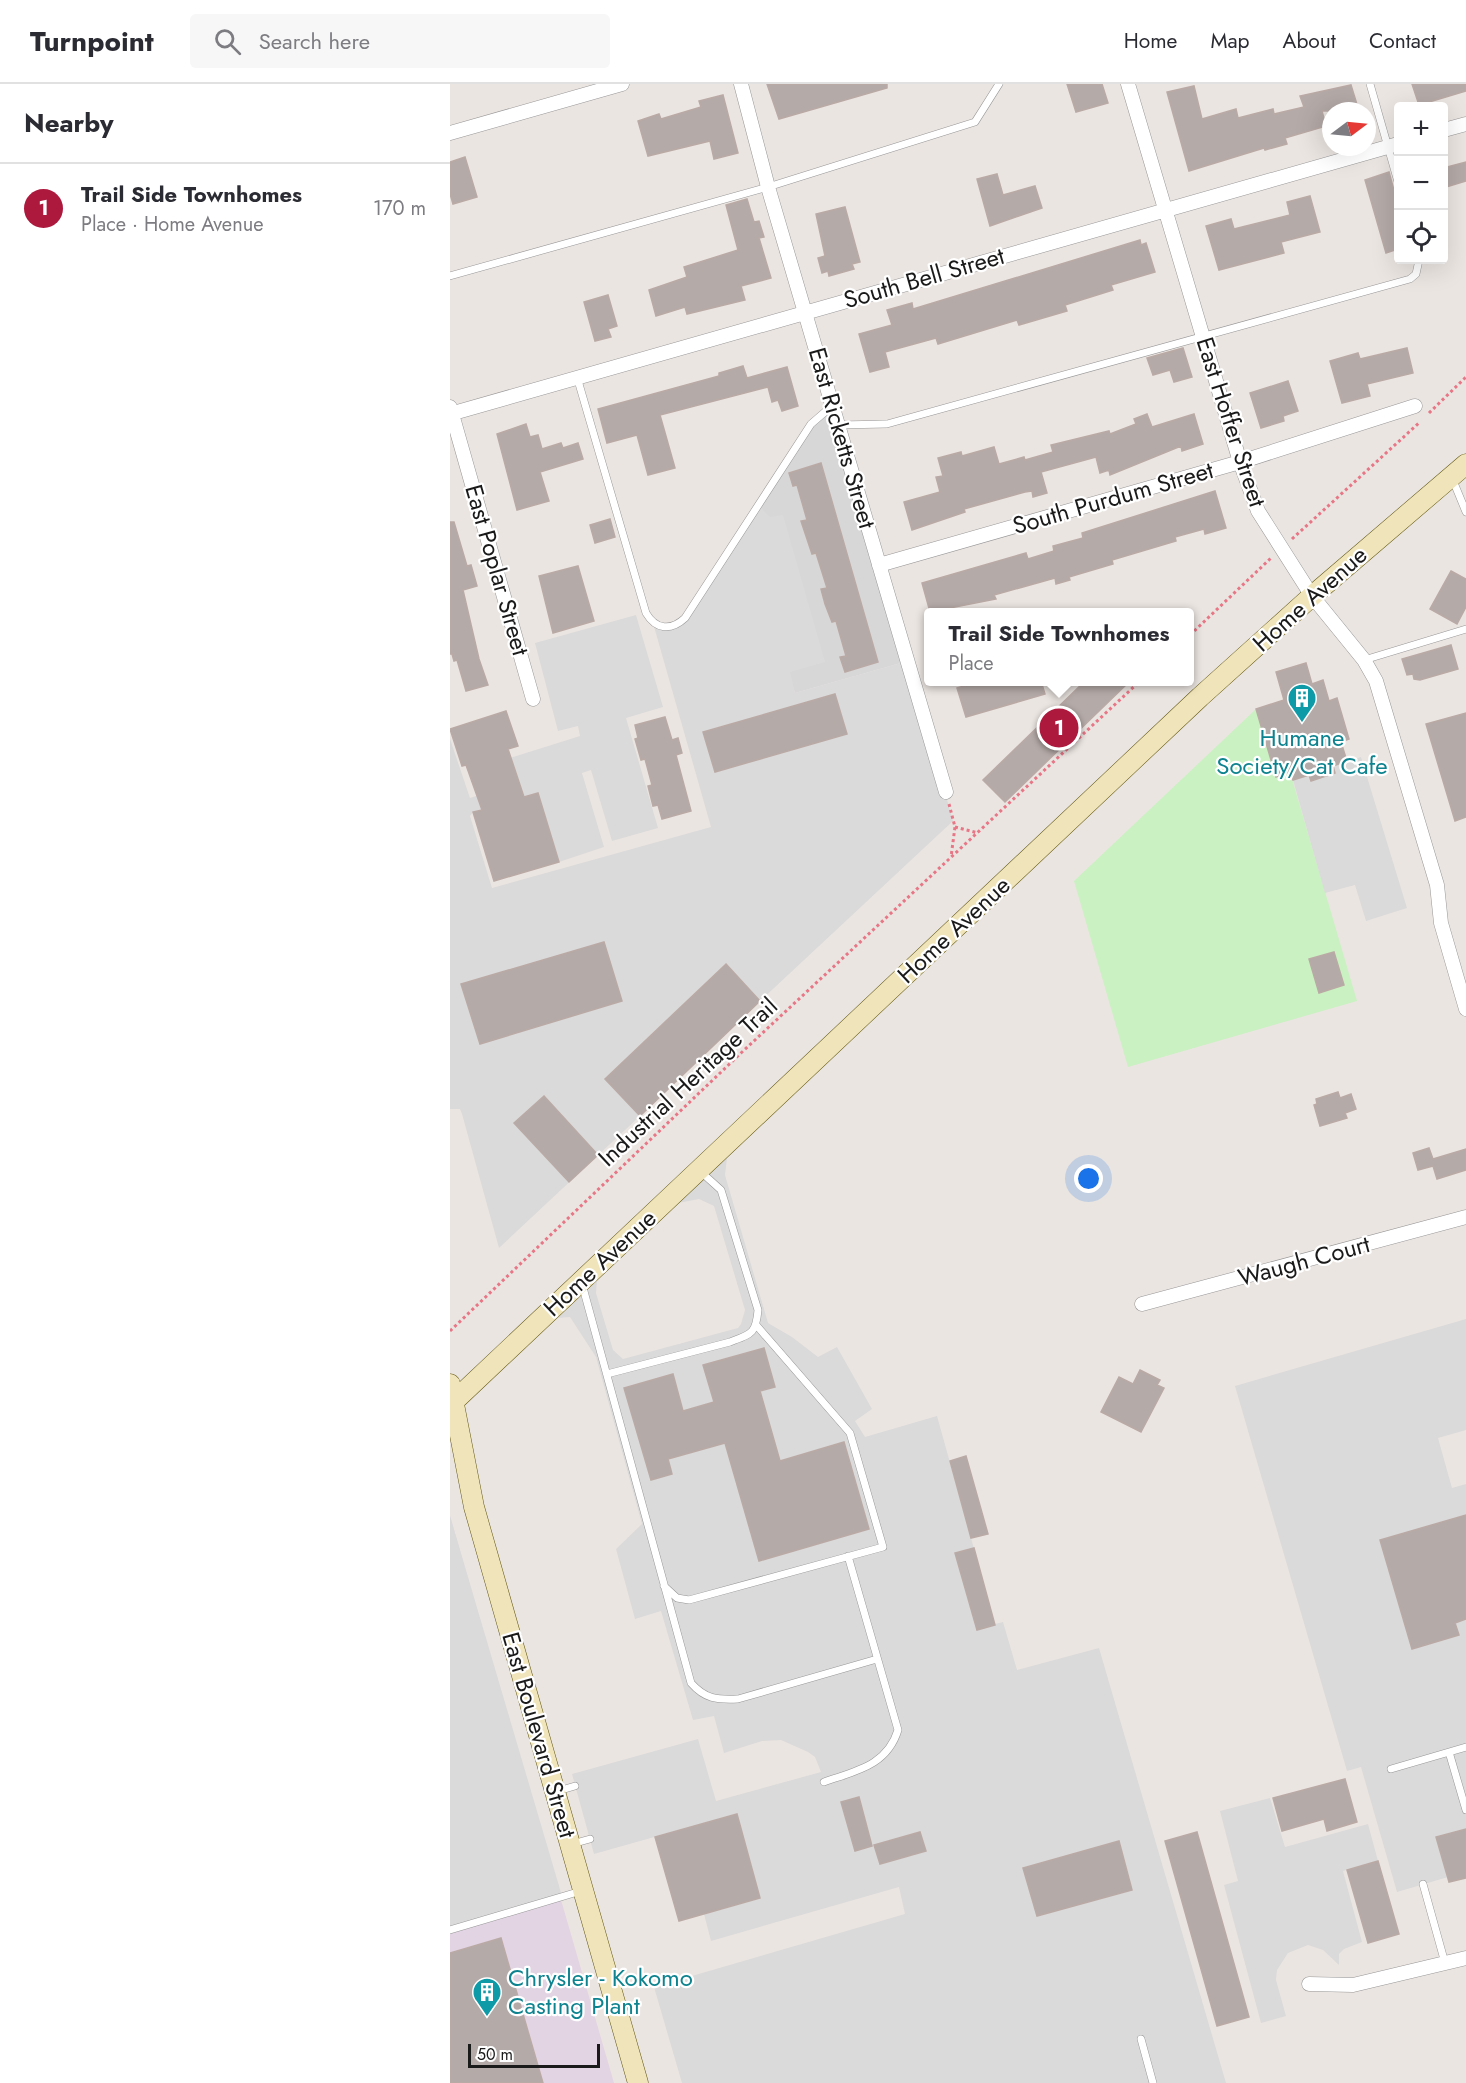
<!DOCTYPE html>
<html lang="en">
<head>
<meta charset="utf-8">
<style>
  body { margin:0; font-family:Jost,sans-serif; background:#f7f7f7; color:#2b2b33 }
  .controls { position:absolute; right:18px; top:18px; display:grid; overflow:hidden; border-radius:6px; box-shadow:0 6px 24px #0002 }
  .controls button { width:54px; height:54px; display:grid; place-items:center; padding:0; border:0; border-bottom:2px solid #e1e1e2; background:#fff; color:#2b2b33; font:30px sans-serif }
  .compass { position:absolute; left:872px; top:18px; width:54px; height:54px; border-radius:50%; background:#fff; box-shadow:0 6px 24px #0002; rotate:74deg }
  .scale { position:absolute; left:18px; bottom:15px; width:132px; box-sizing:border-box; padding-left:6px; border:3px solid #1a1a1a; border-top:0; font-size:16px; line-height:21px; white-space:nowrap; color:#1a1a1a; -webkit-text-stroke:4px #fff; paint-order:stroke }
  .you { position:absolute; left:639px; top:1095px; width:21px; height:21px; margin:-15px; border:4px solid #fff; border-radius:50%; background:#1a73e8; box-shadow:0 0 0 9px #1a73e833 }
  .badge { display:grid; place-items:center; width:39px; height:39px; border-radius:50%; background:#ad183d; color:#fff; font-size:20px; font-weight:700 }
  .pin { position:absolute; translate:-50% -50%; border:3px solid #fff; box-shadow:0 2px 6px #0006 }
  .popup { position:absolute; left:474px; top:524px; width:270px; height:78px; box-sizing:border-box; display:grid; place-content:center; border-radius:6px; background:#fff; filter:drop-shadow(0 2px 4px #0005); font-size:20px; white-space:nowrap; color:#7c7c81 }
  .popup b { font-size:22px; color:#2b2b33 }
  .popup::after { content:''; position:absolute; left:50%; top:100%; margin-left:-12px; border:12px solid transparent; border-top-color:#fff }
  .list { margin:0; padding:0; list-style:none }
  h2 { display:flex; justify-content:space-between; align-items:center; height:78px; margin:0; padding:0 24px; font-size:26px }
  h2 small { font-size:20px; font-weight:400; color:#7c7c81 }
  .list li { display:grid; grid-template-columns:39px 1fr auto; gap:18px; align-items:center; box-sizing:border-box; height:90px; padding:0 24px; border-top:2px solid #e1e1e2 }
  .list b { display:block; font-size:22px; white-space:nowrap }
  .list p { margin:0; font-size:20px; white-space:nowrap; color:#7c7c81 }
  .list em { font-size:20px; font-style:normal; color:#7c7c81 }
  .icon { flex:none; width:33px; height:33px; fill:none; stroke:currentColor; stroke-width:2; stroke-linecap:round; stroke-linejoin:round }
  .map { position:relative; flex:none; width:1016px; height:1999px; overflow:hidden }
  header { display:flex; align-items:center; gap:36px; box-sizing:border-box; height:84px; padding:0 30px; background:#fff; border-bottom:2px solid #e1e1e2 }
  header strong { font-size:28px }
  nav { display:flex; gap:33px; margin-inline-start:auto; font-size:21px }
  .search { width:420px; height:54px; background:#f7f7f7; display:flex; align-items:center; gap:15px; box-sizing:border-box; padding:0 21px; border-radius:6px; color:#7c7c81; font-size:22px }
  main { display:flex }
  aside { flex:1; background:#fff }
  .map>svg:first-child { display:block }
  .residential { fill:#d8d7d8 }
  .industrial { fill:#e2d4e3 }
  .park { fill:#caf1c2 }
  .parking { fill:#dadada }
  .building { fill:#b4aaa7; stroke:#baaaa6; stroke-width:1.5 }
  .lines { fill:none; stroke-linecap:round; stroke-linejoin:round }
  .lane-casing { stroke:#979797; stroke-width:8 }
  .street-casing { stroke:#979797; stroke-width:15 }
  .secondary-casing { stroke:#625611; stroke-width:21 }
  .path { stroke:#e77686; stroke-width:3; stroke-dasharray:3 3; stroke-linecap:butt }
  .lane { stroke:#fff; stroke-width:7 }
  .street { stroke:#fff; stroke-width:14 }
  .secondary { stroke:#f0e5ba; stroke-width:20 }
  .labels { text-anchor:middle; stroke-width:4.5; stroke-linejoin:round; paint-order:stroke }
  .street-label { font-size:24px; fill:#1a1a1a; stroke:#fff }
  .culture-label { font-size:24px; fill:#0d838f; stroke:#fff }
</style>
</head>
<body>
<header>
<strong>Turnpoint</strong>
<div class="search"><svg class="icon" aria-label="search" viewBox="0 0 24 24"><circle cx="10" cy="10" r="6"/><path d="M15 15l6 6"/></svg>Search here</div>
<nav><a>Home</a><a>Map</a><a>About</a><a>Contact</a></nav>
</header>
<main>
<aside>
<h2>Nearby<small></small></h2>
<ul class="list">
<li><span class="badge">1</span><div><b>Trail Side Townhomes</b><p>Place · Home Avenue</p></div><em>170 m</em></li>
</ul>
</aside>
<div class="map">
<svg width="1016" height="1999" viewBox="0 0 1016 1999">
  <rect width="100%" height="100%" fill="#ebe5e1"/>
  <path class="residential" d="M383,321L458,577L345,609L294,451L361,340Z"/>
  <path class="industrial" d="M0,1432L164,1999H0Z"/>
  <path class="park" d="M806,625L826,692L840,688L907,917L678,983L624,797Z"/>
  <path class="parking" d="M312,417V425L320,433L333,431L375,578L340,588L345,609L458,577L503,737L310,917L275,880L155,995L190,1032L49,1164L12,1030L10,1025H0V655L20,714L68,698L60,674L130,652L128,642L108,647L85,559L186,531L213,623L176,634L208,744L162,757L141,686L132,689L154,763L109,778L88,709L23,728L20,732L42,804L261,743L203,539L208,542L230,539Z
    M911,673L957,824L916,837L905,801L875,809L843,696L859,691L861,697L885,689L883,682Z
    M283,1065L277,1074L275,1091L318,1239L342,1253L368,1273L387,1263L422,1325L405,1337L415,1353L487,1332L545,1540L553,1538L567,1586L649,1564L776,1999H232L204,1903L455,1830L449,1803L261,1857L254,1830L310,1814L286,1730L144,1770L122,1690L248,1655L266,1717L371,1688L365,1673L358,1668L331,1656L312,1657L274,1669L264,1632L243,1636L211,1527L185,1535L166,1465L192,1440L146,1273L120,1233L108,1234L147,1197L146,1209L163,1266L173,1275L288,1244L291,1240L295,1226L264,1122L249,1115L228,1119Z
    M1016,1235V1346L988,1354L1002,1404L1016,1400V1745L987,1753L998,1793L947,1808L911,1683L897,1687L785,1302Z
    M0,1432L112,1812L0,1846Z
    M820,1714L835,1763L918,1740L928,1777L893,1787L912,1858L894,1865L889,1870V1881L873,1866L858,1861L838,1869L827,1886L826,1896L836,1932L811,1939L774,1801L788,1797L770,1727Z"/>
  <path class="building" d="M317,0H437V4L329,35Z
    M617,0H652L658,19L626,28Z
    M962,0H1016V7L969,21Z
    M901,1L909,27H872L876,42L835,54L837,60L815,66L814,64L739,87L717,8L744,2L752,35L786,25L788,34L823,25L824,30L854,23L850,12Z
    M273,11L288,69L264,75L260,57L198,72L188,37L209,30L211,35L251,23L249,17Z
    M15,73L27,113L3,120L0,110V78Z
    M1016,78V97L993,104V84Z
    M939,88L948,121V165L936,169L915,96Z
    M547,90L553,111L585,102L592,124L540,142L527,95Z
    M860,112L870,148L831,158L834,169L769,186L756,142L781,135L784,145L840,131L837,118Z
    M297,115L304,138L309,137L314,153L309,154L321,194L291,202L295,216L237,230L235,223L206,232L199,206L237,193L234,183L288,166L276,121Z
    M395,123L410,178L402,180L404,185L379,192L378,187L372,189L368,174L375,172L366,130Z
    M690,156L691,161L696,159L705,188L661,201L663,206L615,221L617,227L569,241L567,236L488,260L486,254L435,268L439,283L420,288L409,250L442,241L437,226L462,219L463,225Z
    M158,211L167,242L158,245L161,253L145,257L134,218Z
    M733,264L742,293L724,298L720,286L703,291L697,274Z
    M957,264L963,289L917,300L920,312L892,319L880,277L908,269L910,275Z
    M293,282L297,294L337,283L348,322L332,327L328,316L322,318L318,303L210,331L225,384L198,391L187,351L157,359L148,325L269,292V289Z
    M838,297L848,327L833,332L834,337L811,344L800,309Z
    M697,330L702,343L744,330L753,360L732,367L731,362L660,391L659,386L650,389L646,373L591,388L597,409L583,413L582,407L575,408L514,425L515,428L462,446L454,418L490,408L486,393L493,392L488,374L511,368L512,372L544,363L549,380L574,373L575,376L603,368L601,361L659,347L660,350L686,340L684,335Z
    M76,340L80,353L88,351L92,365L111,359L113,364L128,359L133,375L90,388L99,417L67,426L47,350Z
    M371,379L428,578L395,588L390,573L396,572L386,537L382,538L375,520L371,505L377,504L366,469L362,470L351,437L357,436L347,401L343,402L339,389Z
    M765,407L776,444L755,450L754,445L725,453L726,457L662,476L663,480L619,493L620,496L606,500L605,494L544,511L546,515L480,528L472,499L576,469L578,475L604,467L603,462L633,454L632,449Z
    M160,435L165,453L145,459L140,441Z
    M0,438H4L17,482L21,481L27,502L13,506L29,575L38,601L16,607L7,576L4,577L2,570H0Z
    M128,482L144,537L103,549L89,492Z
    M1001,487L1016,495V523L1007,540L980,525Z
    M1001,561L1008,585L970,596L964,595L963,590L957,591L952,575Z
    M856,579L862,600L873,596L879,617L887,614L899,655L891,658L897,677L883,682L885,689L861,697L859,691L843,696L840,688L826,693L806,625L834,616L826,588Z
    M530,597H591L595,610L516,633L507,604Z
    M635,597H680L555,718L533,696Z
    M385,610L397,650L265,688L253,648Z
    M56,627L68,662L58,665L74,713L88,709L109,778L44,797L23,728L32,726L16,681L12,682L0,645Z
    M1016,629V733L1005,737L976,640Z
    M215,633L222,656L228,654L232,669L226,671L241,727L212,735L208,721L203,722L198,702L202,701L195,675L191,676L185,655L188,654L185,641Z
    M154,858L172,917L30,960L11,900Z
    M884,868L894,901L869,909L859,875Z
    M276,880L310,917L190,1032L155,995Z
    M888,1008L890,1014L901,1010L906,1025L895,1029L897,1034L870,1042L864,1021L867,1020L866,1015Z
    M94,1012L148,1071L119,1098L64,1039Z
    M979,1064L983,1075L1016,1065V1086L987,1095L983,1082L968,1086L963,1069Z
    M314,1264L325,1303L310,1307L330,1377L394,1358L419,1445L309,1477L275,1359L218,1375L222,1390L201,1396L174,1304L223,1290L233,1327L264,1318L253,1281Z
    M690,1286L710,1296L707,1301L714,1304L691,1348L651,1328L669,1293L683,1300Z
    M516,1372L538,1450L521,1454L500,1377Z
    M1016,1431V1535L1005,1539L1009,1551L962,1565L930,1456Z
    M524,1464L545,1541L527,1546L505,1469Z
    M895,1695L907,1738L877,1747L874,1735L832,1747L823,1714Z
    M409,1713L422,1762L405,1767L391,1718Z
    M287,1730L310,1814L229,1837L205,1753Z
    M1016,1745V1794L999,1798L986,1753Z
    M470,1748L476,1767L430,1780L424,1761Z
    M747,1748L799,1933L767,1942L715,1757Z
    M669,1757L682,1806L587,1832L573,1784Z
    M928,1777L949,1850L918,1859L897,1786Z
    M51,1854L93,1999H0V1869Z"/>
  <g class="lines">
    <g class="lane-casing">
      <path id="lane" d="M920,0L948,98
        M0,192L318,103L525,38L549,0
        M127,293L196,529C206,546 221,547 235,534L361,340L383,321
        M389,341L437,340L960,195L966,190L969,176
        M1002,394L1016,428
        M914,576L1016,545
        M132,1200L241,1599C255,1615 267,1616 288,1615L427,1575
        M157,1290L280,1258C301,1250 306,1250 308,1226L271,1106L251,1088
        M214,1502L227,1514L239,1516L433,1463L400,1349L307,1242
        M999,1668L1016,1726
        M941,1685L1016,1663
        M374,1698C405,1687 437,1682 448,1646L398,1472
        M108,1707L125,1702
        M122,1760L140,1755
        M973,1800L995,1879
        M0,1846L131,1807
        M691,1955L703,1999"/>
    </g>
    <g class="street-casing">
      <path id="street" d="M291,0L318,103L496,708
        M678,0L790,378L808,427L862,512L914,576L926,597L987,801L991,839L1016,925
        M994,46L1016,40
        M0,49L172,0
        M0,323L83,615
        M0,330L948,60
        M429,481L790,378L965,322
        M692,1220L1016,1133
        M859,1900L903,1901L1016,1874"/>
    </g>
    <g class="secondary-casing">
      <path id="secondary" d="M0,1300L24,1423L188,1999
        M0,1321L750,613L862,512L1016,380"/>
    </g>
    <path class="path" d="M979,329L1016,293
      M842,455L970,338
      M740,551L821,474
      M499,720L505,743L501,773
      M505,743L528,749
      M0,1247L291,969L689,598"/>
    <use href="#lane" class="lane"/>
    <use href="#street" class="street"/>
    <use href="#secondary" class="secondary"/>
  </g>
  <defs>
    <g id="building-pin" transform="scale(1.5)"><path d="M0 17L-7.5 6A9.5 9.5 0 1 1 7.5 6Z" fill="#0f9aa8" stroke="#fff"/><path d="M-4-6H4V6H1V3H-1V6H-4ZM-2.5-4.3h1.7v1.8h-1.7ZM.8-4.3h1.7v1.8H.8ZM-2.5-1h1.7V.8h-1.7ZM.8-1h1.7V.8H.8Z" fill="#fff"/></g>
  </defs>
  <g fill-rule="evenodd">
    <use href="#building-pin" x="852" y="614"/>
    <use href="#building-pin" x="37" y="1908"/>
  </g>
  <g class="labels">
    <g class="street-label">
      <text transform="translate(474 194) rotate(-16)" y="8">South Bell Street</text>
      <text transform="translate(781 338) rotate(72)" y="8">East Hoffer Street</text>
      <text transform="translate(392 354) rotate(74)" y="8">East Ricketts Street</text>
      <text transform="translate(663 414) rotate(-16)" y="8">South Purdum Street</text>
      <text transform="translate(47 486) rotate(74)" y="8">East Poplar Street</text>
      <text transform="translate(860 515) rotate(-42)" y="8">Home Avenue</text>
      <text transform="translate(504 846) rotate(-43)" y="8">Home Avenue</text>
      <text transform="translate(238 998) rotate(-43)" y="8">Industrial Heritage Trail</text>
      <text transform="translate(854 1177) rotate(-15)" y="8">Waugh Court</text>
      <text transform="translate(150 1179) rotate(-43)" y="8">Home Avenue</text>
      <text transform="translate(89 1651) rotate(74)" y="8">East Boulevard Street</text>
    </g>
    <g class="culture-label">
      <text x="852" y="662">Humane<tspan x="852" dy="28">Society/Cat Cafe</tspan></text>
      <text x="58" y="1902" text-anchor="start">Chrysler - Kokomo<tspan x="58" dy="28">Casting Plant</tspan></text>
    </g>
  </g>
</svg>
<div class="controls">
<button>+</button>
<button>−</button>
<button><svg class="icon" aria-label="locate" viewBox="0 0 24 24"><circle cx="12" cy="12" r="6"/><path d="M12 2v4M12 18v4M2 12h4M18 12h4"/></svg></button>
</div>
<svg class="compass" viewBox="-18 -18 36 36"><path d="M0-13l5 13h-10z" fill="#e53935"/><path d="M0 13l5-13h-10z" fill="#7c7c81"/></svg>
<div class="scale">50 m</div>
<div class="you"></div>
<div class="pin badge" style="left:609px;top:644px">1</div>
<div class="popup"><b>Trail Side Townhomes</b>Place</div>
</div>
</main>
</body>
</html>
